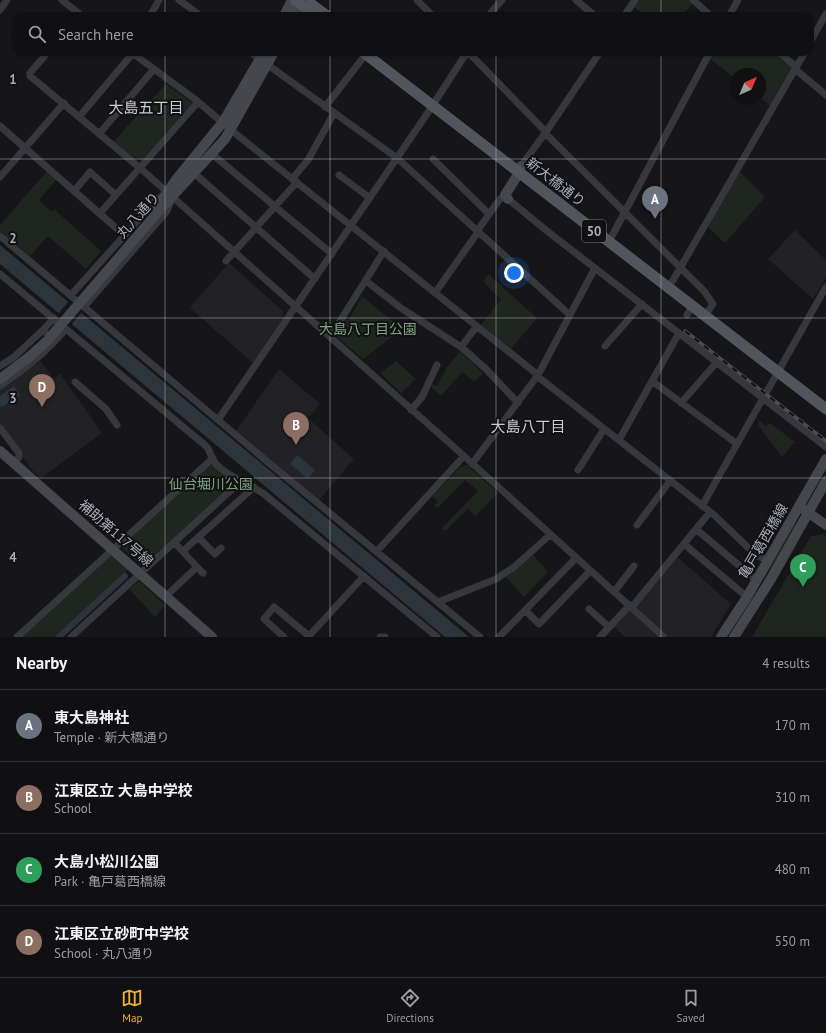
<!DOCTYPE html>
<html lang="en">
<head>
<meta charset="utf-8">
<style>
  body { margin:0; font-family:"PT Sans","Noto Sans JP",sans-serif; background:#1e1e20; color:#f1f3f6 }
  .compass { position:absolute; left:730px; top:68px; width:36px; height:36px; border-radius:50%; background:#101012; box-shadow:0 1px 3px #0004; rotate:44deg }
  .you { position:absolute; left:514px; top:273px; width:14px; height:14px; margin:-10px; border:3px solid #fff; border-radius:50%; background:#1a73e8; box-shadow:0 0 0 6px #1a73e833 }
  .badge { display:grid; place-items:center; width:26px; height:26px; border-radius:50%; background:#f2b134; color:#fff; font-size:13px; font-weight:700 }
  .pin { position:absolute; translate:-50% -33px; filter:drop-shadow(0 1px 2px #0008) }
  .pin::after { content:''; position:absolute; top:21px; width:14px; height:12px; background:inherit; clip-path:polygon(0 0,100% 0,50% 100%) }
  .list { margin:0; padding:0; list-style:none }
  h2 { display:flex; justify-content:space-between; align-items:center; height:52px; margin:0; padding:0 16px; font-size:17px }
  h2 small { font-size:13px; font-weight:400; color:#9c9d9f }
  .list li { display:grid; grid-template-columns:26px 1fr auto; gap:12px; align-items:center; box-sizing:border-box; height:72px; padding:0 16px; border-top:1px solid #303032 }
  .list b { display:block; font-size:15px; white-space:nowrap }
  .list p { margin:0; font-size:13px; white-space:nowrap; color:#9c9d9f }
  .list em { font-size:13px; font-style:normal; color:#9c9d9f }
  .icon { flex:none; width:22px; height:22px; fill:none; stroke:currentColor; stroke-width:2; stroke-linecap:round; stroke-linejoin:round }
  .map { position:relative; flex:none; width:826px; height:637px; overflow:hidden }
  .search { position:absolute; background:#101012; box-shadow:0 1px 3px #0004; left:12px; right:12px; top:12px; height:44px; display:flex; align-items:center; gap:10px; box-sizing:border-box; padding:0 14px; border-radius:12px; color:#9c9d9f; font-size:15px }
  .sheet { height:340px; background:#101012 }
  nav { display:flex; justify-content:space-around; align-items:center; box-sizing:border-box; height:56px; border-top:1px solid #303032; background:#101012; font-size:11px; color:#9c9d9f }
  nav a { display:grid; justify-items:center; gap:2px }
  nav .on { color:#f2b134 }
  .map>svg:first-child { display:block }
  .built { fill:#222225 }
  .green { fill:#1e261f }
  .water { fill:#2c353c }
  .pier { fill:#161618 }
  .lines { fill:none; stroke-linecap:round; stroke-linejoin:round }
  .canal { stroke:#2c353c; stroke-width:6 }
  .street { stroke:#37383d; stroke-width:7 }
  .secondary { stroke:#45474d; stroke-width:10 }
  .primary { stroke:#53555c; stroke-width:11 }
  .rail-casing { stroke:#4a4c52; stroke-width:3.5 }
  .rail { stroke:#111113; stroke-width:2; stroke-dasharray:6; stroke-linecap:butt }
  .secondary-bridge { stroke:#45474d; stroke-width:10 }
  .grid { fill:none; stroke:#a8adb8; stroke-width:1; stroke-opacity:0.55 }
  .labels { text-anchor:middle; stroke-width:4; stroke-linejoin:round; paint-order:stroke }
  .shield { fill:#111113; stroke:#7b7e86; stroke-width:1 }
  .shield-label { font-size:13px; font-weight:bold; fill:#a8adb8 }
  .street-label { font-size:14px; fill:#a8adb8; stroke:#111113 }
  .park-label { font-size:14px; fill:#7fa381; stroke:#111113 }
  .neighbourhood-label { font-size:15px; fill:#c9ccd4; stroke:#111113 }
  .grid-label { font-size:13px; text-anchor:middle; font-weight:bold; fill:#a8adb8; stroke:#111113; stroke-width:4; stroke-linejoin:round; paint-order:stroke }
</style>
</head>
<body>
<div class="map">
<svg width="826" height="637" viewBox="0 0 826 637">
  <rect width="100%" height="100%" fill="#161618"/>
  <path class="built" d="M795,230L826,260V278L813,299L768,259Z
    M229,263L283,311L284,317L253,363L191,309V306Z
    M40,361L54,378L60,374L102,433L41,478L33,471L0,425V389Z
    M279,369L320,404L308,418L354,459L319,500L236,431Z
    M676,556L731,604L711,637H669L637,608L636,604Z
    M631,611L660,637H625L614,627L626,612Z"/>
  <path class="green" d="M639,0H690L693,3L682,16H646L634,7Z
    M712,52H774L794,69L772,107L760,98V74H736V79L709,58Z
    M166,84L192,103L141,161L135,157L133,159L113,142Z
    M47,171L57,179L39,200L52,212L54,209L101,251L86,269L48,236L30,256L0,231V225Z
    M739,171L765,197L725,243L707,226Z
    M488,274L537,318L510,350L481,325L501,299L483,282Z
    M362,296L402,329L363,359L336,336L346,319L349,320Z
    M460,352L483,373L474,382L462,372L441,396L431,387L432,384L437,386L447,367Z
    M396,361L416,379L401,393L380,373Z
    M759,421L766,426L770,423L795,442L782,457L758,425Z
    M210,464L213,465L234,484L143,567L122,548V545Z
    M467,465L498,493L475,517L468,509L445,531L442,528L478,491L465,480L438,508L434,506L438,501L432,497L459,468Z
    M795,523L798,525L764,579L761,577L780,550Z
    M824,534L826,537V637H752L811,536Z
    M109,555H112L128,570L55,637H20Z
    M533,555L548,572L524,597L505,576Z
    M139,581L165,605L155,617L129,589Z"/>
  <path class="water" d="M0,245L469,637H445L0,264Z
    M14,386L20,395L2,407L0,405V396Z
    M297,455L315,470L308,479L290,464Z"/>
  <path class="pier" d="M69,301L82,312L70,326L57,315Z"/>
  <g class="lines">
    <path class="canal" d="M59,637L125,576"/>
    <path class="street" d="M62,0L82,16
      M179,0L201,16
      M417,0L433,16
      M576,0L595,16
      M693,0L711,16
      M0,10L7,0
      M150,16L159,0
      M488,16L502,0
      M624,16L635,0
      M729,16L738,0
      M810,42L826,14
      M48,52L30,73V76L140,168L464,456L664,637
      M131,52L196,100L231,130L538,375
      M250,52L397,158L570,315
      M468,52L546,132
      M779,52L796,67
      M795,69L826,95
      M325,107L366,54
      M79,117L133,53
      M0,126L124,235
      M545,133L704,291L713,304L709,310
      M99,134L154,69
      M212,154L332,254
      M433,159L489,214
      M521,166L546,132L600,52
      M194,173L315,279
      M339,175L370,198
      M0,177L64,103
      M292,179L308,160L334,113
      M75,190L90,172L116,195
      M508,199L547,231L826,447
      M101,212L198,102
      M477,231L500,199L505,196
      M0,236L269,463L480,637
      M612,236L710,52
      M226,261L297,182
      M0,274L206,446C211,451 210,456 213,460C223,475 250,484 264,494L437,637
      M366,281L401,308L461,347L486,369L518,403
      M672,282L805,52
      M435,293L478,232
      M71,295L156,200L166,193
      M84,307L167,211L172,199
      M687,315L692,306
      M43,330L54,318
      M330,337L384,251
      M55,341L66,329
      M605,346L642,304
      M461,347L477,326
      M0,366L14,357L43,330L55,341C38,359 20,372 0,386
      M537,376L713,514L757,556L768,560
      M652,381L737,444
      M75,382L106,409L117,425
      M681,403L717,362
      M411,410L422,397L437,365
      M218,420L429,111L467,52
      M0,428L19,453V457L14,463
      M619,440L679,333
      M472,464L538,375L595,268
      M578,470L604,429
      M702,506L826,287
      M637,525L670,481
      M696,529L756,580
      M198,537L215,554L221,548
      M684,544L747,597
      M183,551L254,487
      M377,551L464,456
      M197,567L203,573
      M614,592L634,566
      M166,596L197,567L174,542
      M438,602L496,579L514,567L550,535
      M632,607L710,512
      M589,609L609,627
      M525,610L539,624L590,571
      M17,637L213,458
      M71,637L240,482
      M284,637L264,619L274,607L309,636
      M308,637L364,576
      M380,637H385
      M499,637L576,558
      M600,637L630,605"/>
    <path class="secondary" d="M284,16L292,0
      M294,16L303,0
      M508,199L505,195L519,173L521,166
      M164,205L225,139L274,52
      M156,210L175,181L223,122L264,52
      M0,451L212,637
      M803,509L826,525
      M721,637L747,597L826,459
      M734,637L771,579L826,481"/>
    <path class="primary" d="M295,0L316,16
      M311,4L327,16
      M363,52L826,409"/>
    <g class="rail-casing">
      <path id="rail" d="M685,331L826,441"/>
    </g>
    <use href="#rail" class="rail"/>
    <path class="secondary-bridge" d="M0,379L29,357L47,341L164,205"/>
  </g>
  <path class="grid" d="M165,0V16M330,0V16M496,0V16M661,0V16M165,52V637M330,52V637M496,52V637M661,52V637M0,159H826M0,318H826M0,478H826"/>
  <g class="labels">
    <rect class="shield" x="582" y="220" width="24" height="22" rx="3"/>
    <g class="shield-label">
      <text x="594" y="236">50</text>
    </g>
    <g class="street-label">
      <text transform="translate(556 182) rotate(38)" y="5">新大橋通り</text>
      <text transform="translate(138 215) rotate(-48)" y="5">丸八通り</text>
      <text transform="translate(116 533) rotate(41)" y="5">補助第117号線</text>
      <text transform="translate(763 541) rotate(-60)" y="5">亀戸葛西橋線</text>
    </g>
    <g class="park-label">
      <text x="368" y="334">大島八丁目公園</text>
      <text x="211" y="489">仙台堀川公園</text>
    </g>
    <g class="neighbourhood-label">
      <text x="146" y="113">大島五丁目</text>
      <text x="528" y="432">大島八丁目</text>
    </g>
  </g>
  <g class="grid-label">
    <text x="13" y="84">1</text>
    <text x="13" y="243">2</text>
    <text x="13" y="403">3</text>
    <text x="13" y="562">4</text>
  </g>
</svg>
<svg class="compass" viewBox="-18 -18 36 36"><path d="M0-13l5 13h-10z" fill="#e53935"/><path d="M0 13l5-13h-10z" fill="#9c9d9f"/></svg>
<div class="you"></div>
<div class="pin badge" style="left:655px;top:219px;background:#6b7280">A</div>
<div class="pin badge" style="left:296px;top:445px;background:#8d6e63">B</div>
<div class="pin badge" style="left:803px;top:587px;background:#2e9e5b">C</div>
<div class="pin badge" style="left:42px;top:407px;background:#8d6e63">D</div>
<div class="search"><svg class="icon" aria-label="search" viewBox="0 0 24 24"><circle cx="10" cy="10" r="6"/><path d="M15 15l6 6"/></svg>Search here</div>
</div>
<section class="sheet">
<h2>Nearby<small>4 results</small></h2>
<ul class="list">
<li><span class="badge" style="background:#6b7280">A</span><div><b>東大島神社</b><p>Temple · 新大橋通り</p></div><em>170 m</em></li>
<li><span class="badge" style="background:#8d6e63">B</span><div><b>江東区立 大島中学校</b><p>School</p></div><em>310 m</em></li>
<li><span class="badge" style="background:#2e9e5b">C</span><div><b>大島小松川公園</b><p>Park · 亀戸葛西橋線</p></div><em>480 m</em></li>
<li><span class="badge" style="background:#8d6e63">D</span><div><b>江東区立砂町中学校</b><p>School · 丸八通り</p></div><em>550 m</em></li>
</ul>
</section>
<nav>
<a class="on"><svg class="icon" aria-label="map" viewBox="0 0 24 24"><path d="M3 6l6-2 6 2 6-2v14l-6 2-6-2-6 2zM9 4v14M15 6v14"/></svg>Map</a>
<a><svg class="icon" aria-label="directions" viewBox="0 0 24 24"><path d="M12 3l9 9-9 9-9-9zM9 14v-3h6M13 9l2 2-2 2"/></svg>Directions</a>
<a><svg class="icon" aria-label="saved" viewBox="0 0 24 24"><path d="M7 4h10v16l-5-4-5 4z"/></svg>Saved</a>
</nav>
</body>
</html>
